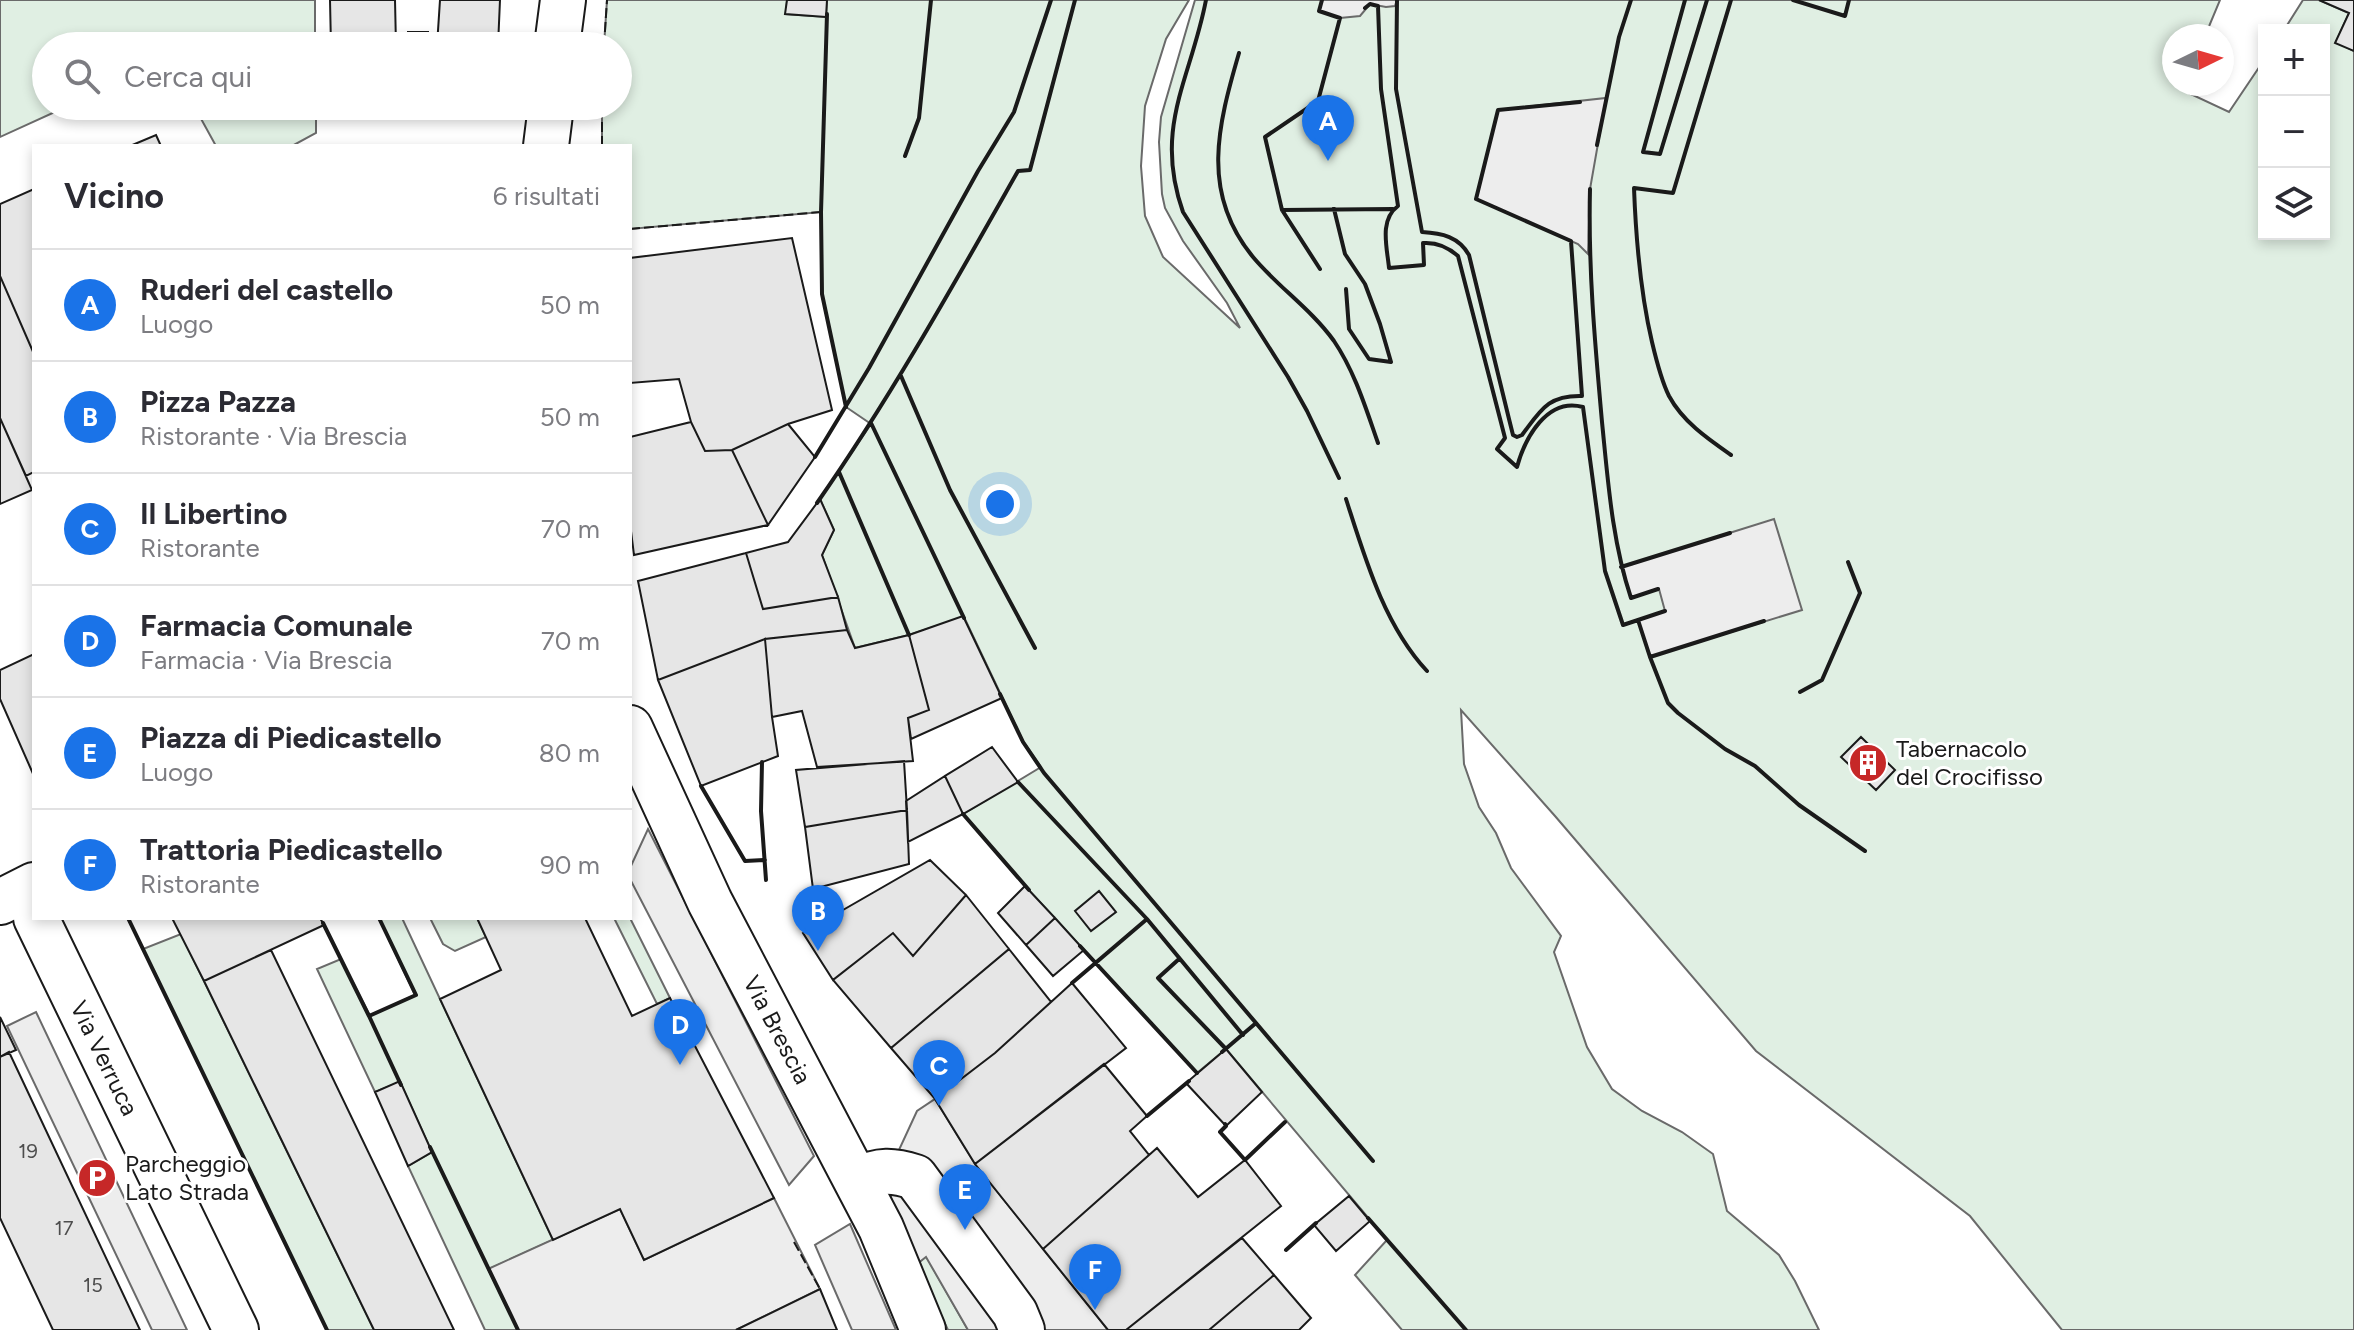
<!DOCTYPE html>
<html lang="it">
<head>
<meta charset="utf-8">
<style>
  body { margin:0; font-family:Figtree,sans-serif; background:#f2f2f3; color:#2b2b33 }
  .controls { position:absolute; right:24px; top:24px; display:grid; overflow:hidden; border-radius:0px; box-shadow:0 4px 12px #0003 }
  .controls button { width:72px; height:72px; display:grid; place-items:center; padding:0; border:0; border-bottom:2px solid #e1e1e2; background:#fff; color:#2b2b33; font:40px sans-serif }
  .compass { position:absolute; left:2162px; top:24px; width:72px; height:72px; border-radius:50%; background:#fff; box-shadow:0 4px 12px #0003; rotate:85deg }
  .you { position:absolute; left:1000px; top:504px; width:28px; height:28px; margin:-20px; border:6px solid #fff; border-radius:50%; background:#1a73e8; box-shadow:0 0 0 12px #1a73e833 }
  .badge { display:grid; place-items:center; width:52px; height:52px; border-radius:50%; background:#1a73e8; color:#fff; font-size:26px; font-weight:700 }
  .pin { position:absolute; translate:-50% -66px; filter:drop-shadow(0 2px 4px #0008) }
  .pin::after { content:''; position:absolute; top:42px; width:28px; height:24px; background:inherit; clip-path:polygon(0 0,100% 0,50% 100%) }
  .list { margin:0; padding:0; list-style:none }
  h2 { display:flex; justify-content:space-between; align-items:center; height:104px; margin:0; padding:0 32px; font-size:34px }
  h2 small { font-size:26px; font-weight:400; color:#7c7c81 }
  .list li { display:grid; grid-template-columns:52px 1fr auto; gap:24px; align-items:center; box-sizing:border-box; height:112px; padding:0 32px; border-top:2px solid #e1e1e2 }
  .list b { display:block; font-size:30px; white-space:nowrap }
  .list p { margin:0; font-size:26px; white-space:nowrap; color:#7c7c81 }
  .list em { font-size:26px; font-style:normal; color:#7c7c81 }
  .icon { flex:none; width:44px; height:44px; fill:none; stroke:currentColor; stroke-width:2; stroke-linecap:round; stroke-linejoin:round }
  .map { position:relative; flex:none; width:2354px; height:1330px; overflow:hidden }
  .search { position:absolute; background:#fff; box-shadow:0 4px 12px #0003; left:32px; top:32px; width:600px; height:88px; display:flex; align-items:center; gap:20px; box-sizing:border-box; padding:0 28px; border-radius:44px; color:#7c7c81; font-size:30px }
  .panel { position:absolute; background:#fff; box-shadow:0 4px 12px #0003; left:32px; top:144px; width:600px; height:776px; border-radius:0px }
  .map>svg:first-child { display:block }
  .green { fill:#e0efe3; stroke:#6a6a6a; stroke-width:2 }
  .parking { fill:#ededed; stroke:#6a6a6a; stroke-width:2 }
  .building { fill:#e6e6e6; stroke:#1a1a1a; stroke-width:2 }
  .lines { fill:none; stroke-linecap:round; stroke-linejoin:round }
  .minor-casing { stroke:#1a1a1a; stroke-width:48 }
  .minor { stroke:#fff; stroke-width:44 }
  .fence { stroke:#1a1a1a; stroke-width:2; stroke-dasharray:10 4; stroke-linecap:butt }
  .wall { stroke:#1a1a1a; stroke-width:4 }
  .labels { text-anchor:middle; stroke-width:6; stroke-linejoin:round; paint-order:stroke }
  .number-label { font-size:20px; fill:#4d4d4d }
  .poi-label { font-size:24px; fill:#1a1a1a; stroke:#fff; text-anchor:start }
  .street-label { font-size:24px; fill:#1a1a1a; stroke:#fff }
</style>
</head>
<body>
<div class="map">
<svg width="2354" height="1330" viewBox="0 0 2354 1330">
  <rect width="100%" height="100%" fill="#fff"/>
  <path class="green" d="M0,0H315V46H46V106H68L0,137Z
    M607,0H787L786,14L826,17L827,0H1189L1166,39L1145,106L1141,166L1145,216L1163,257L1240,328L1227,303L1183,241L1165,208L1162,194L1159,142L1161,117L1195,0H2220L2205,36H2174V84H2184L2182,90L2229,112L2264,60V234H2324V30H2284L2303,0H2319L2349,13L2336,42L2354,51V1330H2062L1970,1216L1756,1051L1555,816L1461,710L1464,764L1479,807L1496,833L1511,868L1561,936L1554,952L1587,1047L1612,1089L1642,1111L1682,1132L1713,1154L1727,1211L1779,1255L1795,1281L1819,1330H1402L1355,1275L1387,1240L1226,1049L1197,1073L1025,886L963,814L1041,767L1023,741L964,617L909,635L855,648L822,555L834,530L820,499L871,424L846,407L822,294L821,212L630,229V146H602V106H618V46H604Z
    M194,106H316V133L292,146H216Z
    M379,918H402L553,1240L489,1269L518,1330H485L408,1166L432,1152L400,1082L375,1092L317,969L341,959L370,1016L415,995Z
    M430,918H477L486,937L455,951L443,944Z
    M614,918H630L670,998L657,1004Z
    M181,934L374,1330H327L143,949Z
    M926,1256L968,1330H948L917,1264Z"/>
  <path class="parking" d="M1322,0H1397L1395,6L1386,7L1370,4L1360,16L1340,18L1319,11Z
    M1606,98L1590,189L1588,254L1578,244L1476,199L1498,110Z
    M1774,519L1802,610L1650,657L1638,620L1665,611L1659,589L1631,598L1621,567Z
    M648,829L814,1156L789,1185L630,879V868Z
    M36,1012L187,1330H152L7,1026Z
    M935,1099L975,1164L1108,1330H968L926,1257L917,1264L894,1212L889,1187L898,1152L917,1111Z
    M774,1198L820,1289L736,1330H518L488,1269L620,1209L644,1260Z
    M850,1224L896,1330H852L815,1245Z"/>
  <path class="building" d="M330,0H395L396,46H331Z
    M440,0H500L498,46H437Z
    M787,0H827L826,17L785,14Z
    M2319,0H2354V51L2335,43L2349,13Z
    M408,32H428V46H408Z
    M156,135L161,146H130Z
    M34,189V354L0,276V204Z
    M792,238L832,410L788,424L732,450L705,451L691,422L679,379L630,383V258Z
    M0,276L34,354V472L26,476L0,418Z
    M0,418L32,490L0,504Z
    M691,422L705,451L732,450L768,525L634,555L630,523V437Z
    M788,424L815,457L768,525L732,450Z
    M820,499L834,530L822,555L838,597L763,609L746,553L788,542Z
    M746,553L763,609L838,597L847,630L765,639L658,680L638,581Z
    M963,616L1002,698L911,739L908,718L929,710L909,635Z
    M847,630L855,648L909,635L929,710L908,718L913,761L817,767L802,711L772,717L765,639Z
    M765,639L772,717L778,756L701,786L658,680Z
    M34,654V776L0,699V670Z
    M1861,737L1895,770L1876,790L1841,757Z
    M992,747L1018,782L963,814L945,776Z
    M904,761L907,810L805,827L796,770Z
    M945,776L963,814L908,842L906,801Z
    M907,810L909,864L813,889L805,827Z
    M930,860L966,895L913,956L893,933L833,980L803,933Z
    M1025,886L1055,918L1026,945L998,913Z
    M1099,891L1116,912L1091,931L1075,911Z
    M966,895L1009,949L891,1048L833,980L893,933L913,956Z
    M172,918H320L324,925L204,981Z
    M477,918H585L632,1016L670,998L774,1198L644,1260L620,1209L553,1240L440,999L501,970Z
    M1055,918L1084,950L1053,976L1026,945Z
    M1009,949L1051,1002L995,1053L935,1099L891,1048Z
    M271,950L454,1330H374L204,981Z
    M1072,983L1126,1048L975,1164L935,1099L995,1053Z
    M0,1017L16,1050L0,1057Z
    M1226,1049L1262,1092L1226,1126L1186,1083Z
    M9,1052L140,1330H53L0,1218V1057Z
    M1104,1064L1147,1116L1130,1131L1149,1155L1043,1249L975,1164Z
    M400,1081L432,1152L408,1166L375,1092Z
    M1157,1148L1198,1197L1245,1160L1281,1206L1126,1330H1108L1043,1249Z
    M1349,1196L1370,1221L1336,1251L1314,1225Z
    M1242,1238L1274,1275L1209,1330H1126Z
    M1274,1275L1311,1318L1299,1330H1209Z
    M820,1289L837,1330H736Z"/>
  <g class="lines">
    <g class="minor-casing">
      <g id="minor">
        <path d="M557,46L563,0"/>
        <path d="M546,146L551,106"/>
        <path id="s1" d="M630,728L710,902L881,1228L923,1330"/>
        <path d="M0,902L34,885"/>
        <path id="s2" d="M36,918L236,1330"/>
        <path d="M858,1180C879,1169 893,1170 915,1177L1015,1313L1022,1330"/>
      </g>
    </g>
    <use href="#minor" class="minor"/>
    <path class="fence" d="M604,46L607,0
      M602,146V106
      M630,229L821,212
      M794,1242L820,1289"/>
    <path class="wall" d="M1206,0C1191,79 1153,127 1183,212L1288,377L1307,411L1339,478
      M1322,0L1319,11L1340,18L1318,101L1265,137L1282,210L1393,209
      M1397,0L1396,89L1422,232C1442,233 1459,237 1469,255L1509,419L1513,435L1517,437L1522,435C1541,410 1548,395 1582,396L1571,241L1476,199L1498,110L1580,102
      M1685,0L1643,152L1660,154L1707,0
      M1731,0L1673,193L1634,188C1636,241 1640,291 1652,342C1656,359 1661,380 1669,396C1683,422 1708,439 1731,455
      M1793,0L1845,16L1849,0
      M1365,8L1370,4L1378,6L1381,89L1398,206C1379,220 1387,247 1389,268L1424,265L1423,243C1437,242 1448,247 1458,256L1505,438L1497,449L1517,467C1525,438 1547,397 1583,407L1605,571L1623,625L1638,620
      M827,14L821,212L822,294L846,407
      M1239,53C1218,125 1200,193 1253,257C1278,287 1311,309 1334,341C1355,372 1366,409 1378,443
      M1597,145L1619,37L1631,0
      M905,156L919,118L931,0
      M1590,189C1588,267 1595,344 1602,422C1608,481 1612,541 1631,598L1658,589
      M1334,209L1345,254L1365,284L1380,324L1391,362L1369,359L1349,329L1346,289
      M1282,210L1320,269
      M901,376L950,490L1035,648
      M871,423L964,618
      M815,457L869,368L978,171L1014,112L1051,0
      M839,472L909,635
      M1346,499C1365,558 1384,625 1427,671
      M817,503C891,397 954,284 1018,171L1030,170L1075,0
      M1621,567L1730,533
      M1665,611L1638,620L1650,657L1764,621
      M1650,657L1668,703L1678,713L1725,749L1755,766L1799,805L1865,851
      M1800,692L1822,680L1860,593L1848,562
      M1000,694L1023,742L1044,773L1373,1161
      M762,762L761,811L766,880
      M1018,782L1147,919L1243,1035
      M701,786L745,861L765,860
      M963,814L1029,890
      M128,918L327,1330
      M323,923L369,1016L416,995L379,918
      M1080,946L1197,1073
      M1179,959L1158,978L1226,1049
      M1072,983L1147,919
      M369,1016L401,1085
      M1222,1052L1256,1023
      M1147,1116L1189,1081
      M1225,1124L1226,1126L1220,1132L1245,1160L1285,1122
      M430,1147L518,1330
      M1368,1218L1466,1330
      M1286,1250L1316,1223"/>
  </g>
  <defs>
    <g id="building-disc" transform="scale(2)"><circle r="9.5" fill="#c62828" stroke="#fff"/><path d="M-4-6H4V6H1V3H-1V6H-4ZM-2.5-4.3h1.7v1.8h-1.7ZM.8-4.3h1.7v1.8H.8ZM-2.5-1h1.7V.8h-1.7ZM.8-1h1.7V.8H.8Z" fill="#fff"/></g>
    <g id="parking-disc" transform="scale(2)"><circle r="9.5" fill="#c62828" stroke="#fff"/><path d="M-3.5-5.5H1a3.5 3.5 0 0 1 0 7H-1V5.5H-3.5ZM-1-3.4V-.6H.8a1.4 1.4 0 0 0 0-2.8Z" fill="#fff"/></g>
  </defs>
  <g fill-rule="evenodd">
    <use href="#building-disc" x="1868" y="763"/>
    <use href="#parking-disc" x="97" y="1178"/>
  </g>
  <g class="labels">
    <g class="number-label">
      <text x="28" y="1158">19</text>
      <text x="64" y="1235">17</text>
      <text x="93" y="1292">15</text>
    </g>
    <g class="poi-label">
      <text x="1896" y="757">Tabernacolo<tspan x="1896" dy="28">del Crocifisso</tspan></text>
      <text x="125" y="1172">Parcheggio<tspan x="125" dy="28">Lato Strada</tspan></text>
    </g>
    <g class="street-label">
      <text dy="8" stroke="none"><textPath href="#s1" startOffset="336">Via Brescia</textPath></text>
      <text dy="8" stroke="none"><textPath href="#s2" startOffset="156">Via Verruca</textPath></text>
    </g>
  </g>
</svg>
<div class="controls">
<button>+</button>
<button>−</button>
<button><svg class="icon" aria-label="layers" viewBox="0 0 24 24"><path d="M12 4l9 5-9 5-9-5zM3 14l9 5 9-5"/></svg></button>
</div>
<svg class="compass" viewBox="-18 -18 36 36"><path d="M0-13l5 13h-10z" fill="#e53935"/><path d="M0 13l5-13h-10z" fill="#7c7c81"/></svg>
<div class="you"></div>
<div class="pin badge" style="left:1328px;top:161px">A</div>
<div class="pin badge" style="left:818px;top:951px">B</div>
<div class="pin badge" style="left:939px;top:1106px">C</div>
<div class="pin badge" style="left:680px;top:1065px">D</div>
<div class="pin badge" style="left:965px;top:1230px">E</div>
<div class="pin badge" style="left:1095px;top:1310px">F</div>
<div class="search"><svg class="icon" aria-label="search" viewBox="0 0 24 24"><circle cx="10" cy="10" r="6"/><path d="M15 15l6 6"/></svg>Cerca qui</div>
<section class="panel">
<h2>Vicino<small>6 risultati</small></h2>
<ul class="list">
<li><span class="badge">A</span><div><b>Ruderi del castello</b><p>Luogo</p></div><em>50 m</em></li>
<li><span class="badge">B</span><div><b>Pizza Pazza</b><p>Ristorante · Via Brescia</p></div><em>50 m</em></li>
<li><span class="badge">C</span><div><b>Il Libertino</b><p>Ristorante</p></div><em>70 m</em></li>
<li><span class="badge">D</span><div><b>Farmacia Comunale</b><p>Farmacia · Via Brescia</p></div><em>70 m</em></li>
<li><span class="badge">E</span><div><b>Piazza di Piedicastello</b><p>Luogo</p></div><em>80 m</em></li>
<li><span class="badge">F</span><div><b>Trattoria Piedicastello</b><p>Ristorante</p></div><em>90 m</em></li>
</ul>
</section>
</div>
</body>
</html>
